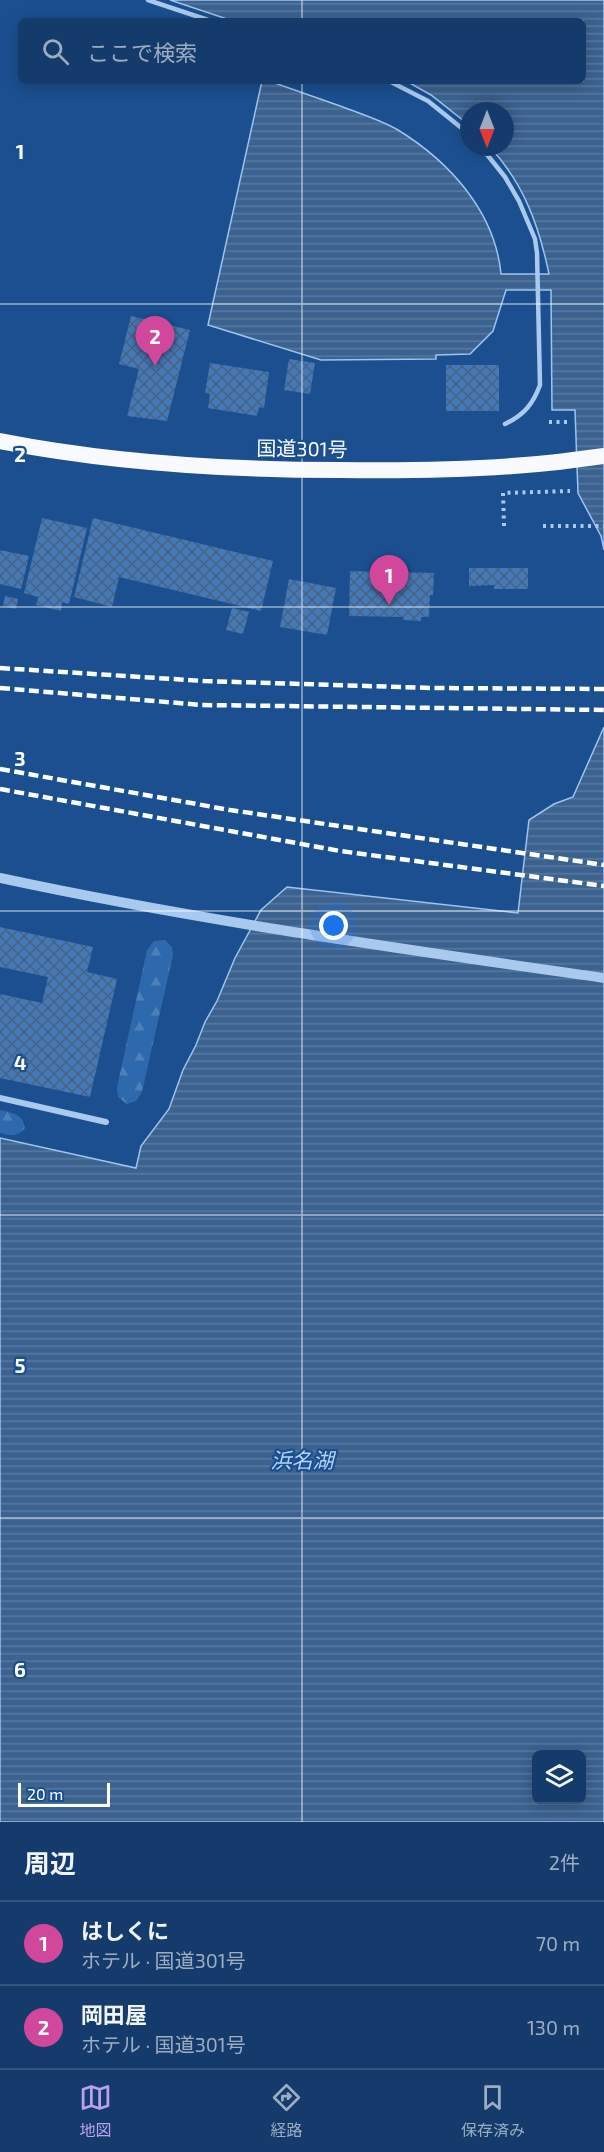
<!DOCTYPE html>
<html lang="ja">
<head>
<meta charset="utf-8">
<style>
  body { margin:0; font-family:"Exo 2","Noto Sans JP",sans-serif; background:#214673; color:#f1f3f6 }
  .controls { position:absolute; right:18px; bottom:18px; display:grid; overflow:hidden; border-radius:9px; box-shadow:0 3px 15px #0003 }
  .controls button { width:54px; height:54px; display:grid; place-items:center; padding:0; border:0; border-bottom:2px solid #33557e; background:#143b6b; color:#f1f3f6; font:30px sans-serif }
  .compass { position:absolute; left:460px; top:102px; width:54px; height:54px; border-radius:50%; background:#143b6b; box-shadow:0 3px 15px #0003; rotate:180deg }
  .scale { position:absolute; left:18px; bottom:15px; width:92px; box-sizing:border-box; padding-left:6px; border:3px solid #fff; border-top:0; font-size:16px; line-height:21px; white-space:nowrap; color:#fff; -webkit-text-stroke:4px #1b4f8f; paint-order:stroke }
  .you { position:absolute; left:334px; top:926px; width:21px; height:21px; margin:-15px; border:4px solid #fff; border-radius:50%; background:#1a73e8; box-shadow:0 0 0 9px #1a73e833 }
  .badge { display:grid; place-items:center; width:39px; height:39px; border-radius:50%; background:#bca0f2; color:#fff; font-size:20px; font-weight:700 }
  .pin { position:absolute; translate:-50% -50px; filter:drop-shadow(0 2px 3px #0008) }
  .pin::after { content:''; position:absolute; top:32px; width:21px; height:18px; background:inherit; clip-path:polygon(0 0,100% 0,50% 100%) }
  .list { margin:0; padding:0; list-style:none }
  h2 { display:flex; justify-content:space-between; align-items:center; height:78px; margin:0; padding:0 24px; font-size:26px }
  h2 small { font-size:20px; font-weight:400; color:#9dadc1 }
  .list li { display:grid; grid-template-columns:39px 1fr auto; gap:18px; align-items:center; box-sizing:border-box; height:84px; padding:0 24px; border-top:2px solid #33557e }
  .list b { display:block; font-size:22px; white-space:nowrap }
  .list p { margin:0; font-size:20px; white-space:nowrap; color:#9dadc1 }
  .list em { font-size:20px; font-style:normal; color:#9dadc1 }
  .icon { flex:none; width:33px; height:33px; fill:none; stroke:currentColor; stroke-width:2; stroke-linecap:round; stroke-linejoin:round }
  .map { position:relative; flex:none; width:604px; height:1822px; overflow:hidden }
  .search { position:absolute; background:#143b6b; box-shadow:0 3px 15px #0003; left:18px; right:18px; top:18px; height:66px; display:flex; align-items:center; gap:15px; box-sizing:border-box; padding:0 21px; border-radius:9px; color:#9dadc1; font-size:22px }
  .sheet { height:246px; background:#143b6b }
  nav { display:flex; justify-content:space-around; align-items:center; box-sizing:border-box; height:84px; border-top:2px solid #33557e; background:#143b6b; font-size:16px; color:#9dadc1 }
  nav a { display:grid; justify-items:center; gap:3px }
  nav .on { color:#bca0f2 }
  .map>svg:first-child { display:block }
  .forest { fill:url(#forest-firs) }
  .water { fill:url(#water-rules); stroke:#9cc4f0; stroke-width:1.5; fill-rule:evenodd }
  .building { fill:url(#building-cross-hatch) }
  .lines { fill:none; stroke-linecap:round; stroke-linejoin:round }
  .path { stroke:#a9c9ee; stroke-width:4; stroke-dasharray:3 4.5; stroke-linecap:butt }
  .service { stroke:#a9c9ee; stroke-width:4.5 }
  .minor { stroke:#a9c9ee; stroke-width:6 }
  .tertiary { stroke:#a9c9ee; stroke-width:10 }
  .trunk { stroke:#f8faff; stroke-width:16 }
  .rail { stroke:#fff; stroke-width:4.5; stroke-dasharray:10 4.5; stroke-linecap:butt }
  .trunk-bridge { stroke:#f8faff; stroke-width:16 }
  .grid { fill:none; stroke:#fff; stroke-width:1.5; stroke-opacity:0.55 }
  .labels { text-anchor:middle; stroke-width:4.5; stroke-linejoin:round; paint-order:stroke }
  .street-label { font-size:20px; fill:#fff; stroke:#1b4f8f }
  .water-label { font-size:21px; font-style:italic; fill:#b5d3f5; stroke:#1b4f8f }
  .grid-label { font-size:20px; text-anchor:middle; font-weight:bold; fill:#fff; stroke:#1b4f8f; stroke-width:4.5; stroke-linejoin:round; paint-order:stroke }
</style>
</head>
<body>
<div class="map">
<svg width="604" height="1822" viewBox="0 0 604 1822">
  <defs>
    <pattern id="forest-firs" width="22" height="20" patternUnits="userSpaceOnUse" patternTransform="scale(1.5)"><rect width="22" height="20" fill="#2e69ad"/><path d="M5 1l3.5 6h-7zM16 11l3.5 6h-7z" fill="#4d80b9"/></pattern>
    <pattern id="water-rules" width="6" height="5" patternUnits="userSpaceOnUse" patternTransform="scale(1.5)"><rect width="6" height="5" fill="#3c6290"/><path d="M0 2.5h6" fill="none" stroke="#597aa1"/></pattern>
    <pattern id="building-cross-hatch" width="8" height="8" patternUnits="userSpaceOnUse" patternTransform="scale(1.5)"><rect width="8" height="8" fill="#4478b7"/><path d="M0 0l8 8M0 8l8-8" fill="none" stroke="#486282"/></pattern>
  </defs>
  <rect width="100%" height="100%" fill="#1b4f8f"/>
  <path class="forest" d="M165,940L172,947L173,955L142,1092L136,1101L127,1104L118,1097L117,1087L147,950L154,941Z
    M0,1110C13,1113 23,1114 25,1128C17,1137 11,1136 0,1133Z"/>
  <path class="water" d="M170,0H604V550L601,536L578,493L575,410H552L551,290H506L493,331L470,354L436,355V359L321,360L208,325L262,81H269C294,90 318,98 343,107C361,114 381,120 398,130C450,162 495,212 501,274H549C539,226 524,184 490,147H505V111H469V125L431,95L406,81H583V21H233Z
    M604,727V1822H0V1138L136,1168L141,1146L169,1109L183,1070L196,1045L205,1022L217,1001L235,958L261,910L287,887L518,913L529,820L554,804L573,797ZM536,1754H582V1800H536Z"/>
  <path class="building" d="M131,316L190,330L167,421L127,416L139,369L119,364Z
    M289,359L315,363L310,394L284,390Z
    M210,363L269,372L264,408L259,407L257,416L208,408L210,394L205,393Z
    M446,365H499V411H446Z
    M42,518L87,528L69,604L62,602L61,611L36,605L38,597L24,593Z
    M93,518L273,561L261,611L119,577L112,607L74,597Z
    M0,550L29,556L21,589L0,584Z
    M469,568H528V589H494V585L469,586Z
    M350,571L434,573L433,595H430L429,617H421V621L403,620V617L349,616Z
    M289,579L336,588L327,635L280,627Z
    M5,596L18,599L16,609L3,606Z
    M232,608L249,612L243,634L226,630Z
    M0,927L93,947L87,972L117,979L90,1097L0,1078V994L42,1003L48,977L0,967Z"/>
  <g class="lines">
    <path class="path" d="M549,422H568
      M504,526L503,493L570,491
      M543,526H604"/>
    <path class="service" d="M148,0L211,21
      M389,81L428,101L469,134
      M481,147L505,177L519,201L535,239L537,253L540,385C533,404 524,415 505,424"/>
    <path class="minor" d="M0,1098L106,1122"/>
    <path class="tertiary" d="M0,878C200,921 402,949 604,978"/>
    <path class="trunk" d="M0,441C112,463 226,470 340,470C413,471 485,470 558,462"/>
    <path class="rail" d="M0,668L204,681L433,688L604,689
      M0,688L202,705L604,710
      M0,769L230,810L604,865
      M0,789L340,851L604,886"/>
    <path class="trunk-bridge" d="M558,462L604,456"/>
  </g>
  <path class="grid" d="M302,0V21M302,81V1822M0,304H604M0,607H604M0,911H604M0,1215H604M0,1518H604"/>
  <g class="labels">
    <g class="street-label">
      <text transform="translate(302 449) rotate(1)" y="7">国道301号</text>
    </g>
    <g class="water-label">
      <text x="302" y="1468">浜名湖</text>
    </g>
  </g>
  <g class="grid-label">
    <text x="20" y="159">1</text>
    <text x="20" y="462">2</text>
    <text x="20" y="766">3</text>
    <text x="20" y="1070">4</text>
    <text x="20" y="1373">5</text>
    <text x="20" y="1677">6</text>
  </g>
</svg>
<div class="controls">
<button><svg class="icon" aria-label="layers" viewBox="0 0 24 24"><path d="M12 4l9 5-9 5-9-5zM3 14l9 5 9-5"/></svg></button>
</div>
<svg class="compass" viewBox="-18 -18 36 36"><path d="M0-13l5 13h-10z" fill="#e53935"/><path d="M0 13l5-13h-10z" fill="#9dadc1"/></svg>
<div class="scale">20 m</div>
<div class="you"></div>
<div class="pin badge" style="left:389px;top:605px;background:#d1479c">1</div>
<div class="pin badge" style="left:155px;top:366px;background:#d1479c">2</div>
<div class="search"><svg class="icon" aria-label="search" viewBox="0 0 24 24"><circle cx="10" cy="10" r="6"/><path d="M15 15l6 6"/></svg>ここで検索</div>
</div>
<section class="sheet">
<h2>周辺<small>2件</small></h2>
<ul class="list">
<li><span class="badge" style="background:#d1479c">1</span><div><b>はしくに</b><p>ホテル · 国道301号</p></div><em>70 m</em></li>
<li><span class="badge" style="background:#d1479c">2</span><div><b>岡田屋</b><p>ホテル · 国道301号</p></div><em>130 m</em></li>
</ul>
</section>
<nav>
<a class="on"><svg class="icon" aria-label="map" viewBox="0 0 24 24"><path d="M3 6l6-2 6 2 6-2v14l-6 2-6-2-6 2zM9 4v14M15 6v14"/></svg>地図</a>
<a><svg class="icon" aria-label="directions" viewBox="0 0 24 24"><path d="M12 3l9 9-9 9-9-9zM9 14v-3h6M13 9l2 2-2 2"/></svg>経路</a>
<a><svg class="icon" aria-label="saved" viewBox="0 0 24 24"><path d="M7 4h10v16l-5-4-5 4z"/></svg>保存済み</a>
</nav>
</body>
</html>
